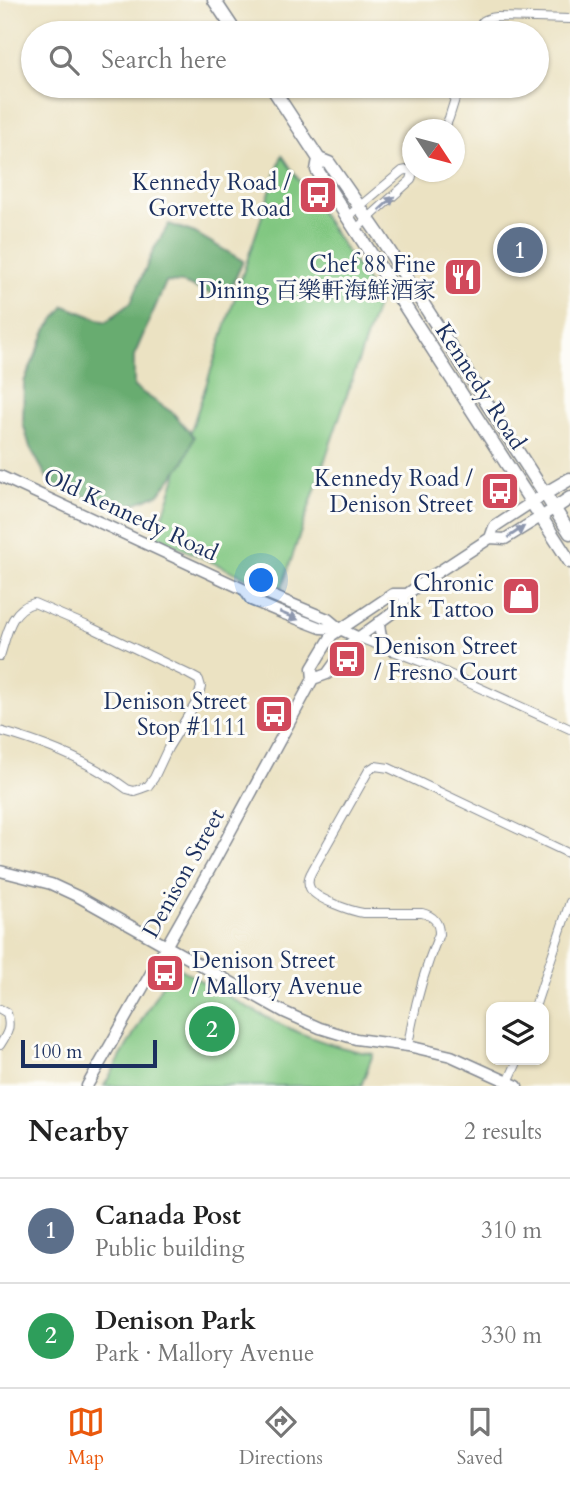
<!DOCTYPE html>
<html lang="en">
<head>
<meta charset="utf-8">
<style>
  body { margin:0; font-family:Cardo,"Noto Serif SC",serif; background:#f6f6f6; color:#222 }
  .controls { position:absolute; right:21px; bottom:21px; display:grid; overflow:hidden; border-radius:14px; box-shadow:0 2px 5px #0004 }
  .controls button { width:63px; height:63px; display:grid; place-items:center; padding:0; border:0; border-bottom:2px solid #e0e0e0; background:#fff; color:#222; font:35px sans-serif }
  .compass { position:absolute; left:402px; top:119px; width:63px; height:63px; border-radius:50%; background:#fff; box-shadow:0 2px 5px #0004; rotate:126deg }
  .scale { position:absolute; left:21px; bottom:18px; width:136px; box-sizing:border-box; padding-left:7px; border:4px solid #1b2f5e; border-top:0; font-size:19px; line-height:24px; white-space:nowrap; color:#1b2f5e; -webkit-text-stroke:5px #fdfcf7; paint-order:stroke }
  .you { position:absolute; left:262px; top:581px; width:24px; height:24px; margin:-18px; border:5px solid #fff; border-radius:50%; background:#1a73e8; box-shadow:0 0 0 10px #1a73e833 }
  .badge { display:grid; place-items:center; width:46px; height:46px; border-radius:50%; background:#ea580c; color:#fff; font-size:23px; font-weight:700 }
  .pin { position:absolute; translate:-50% -50%; border:4px solid #fff; box-shadow:0 2px 7px #0006 }
  .list { margin:0; padding:0; list-style:none }
  h2 { display:flex; justify-content:space-between; align-items:center; height:91px; margin:0; padding:0 28px; font-size:30px }
  h2 small { font-size:23px; font-weight:400; color:#767676 }
  .list li { display:grid; grid-template-columns:46px 1fr auto; gap:21px; align-items:center; box-sizing:border-box; height:105px; padding:0 28px; border-top:2px solid #e0e0e0 }
  .list b { display:block; font-size:26px; white-space:nowrap }
  .list p { margin:0; font-size:23px; white-space:nowrap; color:#767676 }
  .list em { font-size:23px; font-style:normal; color:#767676 }
  .icon { flex:none; width:38px; height:38px; fill:none; stroke:currentColor; stroke-width:2; stroke-linecap:round; stroke-linejoin:round }
  .map { position:relative; flex:none; width:570px; height:1086px; overflow:hidden }
  .search { position:absolute; background:#fff; box-shadow:0 2px 5px #0004; left:21px; right:21px; top:21px; height:77px; display:flex; align-items:center; gap:18px; box-sizing:border-box; padding:0 24px; border-radius:38px; color:#767676; font-size:26px }
  .sheet { height:301px; background:#fff }
  nav { display:flex; justify-content:space-around; align-items:center; box-sizing:border-box; height:98px; border-top:2px solid #e0e0e0; background:#fff; font-size:19px; color:#767676 }
  nav a { display:grid; justify-items:center; gap:4px }
  nav .on { color:#ea580c }
  .map>svg:first-child { display:block }
  .green { fill:#81c781; stroke:#4e7b70; stroke-width:2 }
  .forest { fill:#68ac6f; stroke:#426e66; stroke-width:2 }
  .lines { fill:none; stroke-linecap:round; stroke-linejoin:round }
  .minor-casing { stroke:#838890; stroke-width:10 }
  .tertiary-casing { stroke:#838890; stroke-width:13 }
  .secondary-casing { stroke:#838890; stroke-width:15 }
  .minor { stroke:#fff; stroke-width:8 }
  .tertiary { stroke:#fff; stroke-width:10 }
  .secondary { stroke:#fff; stroke-width:12 }
  .oneway { fill:#8d97ae }
  .labels { text-anchor:middle; stroke-width:6; stroke-linejoin:round; paint-order:stroke }
  .poi-label { font-size:23px; fill:#1b2f5e; stroke:#fdfcf7; text-anchor:end }
  .street-label { font-size:23px; fill:#1b2f5e; stroke:#fdfcf7 }
</style>
</head>
<body>
<div class="map">
<svg width="570" height="1086" viewBox="0 0 570 1086">
  <rect width="100%" height="100%" fill="#fdfcf7"/>
  <filter id="ink" filterUnits="userSpaceOnUse"><feTurbulence type="fractalNoise" baseFrequency=".0143" numOctaves="2"/><feDisplacementMap in="SourceGraphic" scale="14" xChannelSelector="R" yChannelSelector="G"/><feConvolveMatrix kernelMatrix="1 2 1 2 8 2 1 2 1" color-interpolation-filters="sRGB"/></filter>
  <filter id="wash" filterUnits="userSpaceOnUse"><feTurbulence type="fractalNoise" baseFrequency=".00686" numOctaves="4" result="noise"/><feDisplacementMap in="SourceGraphic" scale="28" xChannelSelector="R" yChannelSelector="G"/><feGaussianBlur stdDeviation="1.57" result="paint"/><feColorMatrix in="noise" values="0 0 0 0 0 0 0 0 0 0 0 0 0 0 0 0 0 1.4 0 .05"/><feComposite in="paint" operator="in"/></filter>
  <g filter="url(#wash)">
    <rect width="100%" height="100%" fill="#ebe2c2"/>
    <path class="green" d="M282,155L379,300L280,593L156,537Z
      M175,966C239,1002 300,1043 373,1054L361,1086H104L164,981L166,982Z"/>
    <path class="forest" d="M169,224L195,233L243,261L228,295H214L183,283L166,282L134,356V387L173,413L194,437L184,462L159,494L124,508L96,500L51,485L30,447L23,423L24,382L47,329L65,306L106,322L131,302L154,249Z"/>
  </g>
  <g filter="url(#ink)">
    <g class="lines">
      <g class="minor-casing">
        <path id="minor" d="M476,33C482,21 482,19 497,17L570,19
          M444,130L449,118L459,86
          M347,217L402,171L412,169
          M355,230L411,180L413,172
          M357,637L427,664L570,729
          M0,656C7,635 10,609 34,603L90,627L188,674L199,680L201,687L197,701L168,748L154,778L148,786L140,789L134,791L127,789C90,761 43,743 0,731
          M535,1007L570,902
          M0,1009L7,1013C11,1027 8,1033 0,1045
          M408,1046C414,1007 424,970 439,934C439,922 434,916 422,913H363C351,911 315,899 310,888C307,882 309,876 312,871L369,770L375,766L389,768L570,854
          M508,1082L518,1060"/>
      </g>
      <g class="tertiary-casing">
        <path id="tertiary" d="M0,476L245,590L256,589L328,619L340,629L357,637
          M490,538L494,527L546,493
          M245,590L251,600L282,613L321,628L340,629
          M379,622C380,637 381,640 392,650
          M313,679L327,674L348,645L402,606L407,594L429,578L490,538L505,539L555,508
          M0,871L51,884L79,897L284,1012L320,1028L356,1039L408,1046L451,1056L517,1086
          M87,1086L210,869L313,679L312,668L332,635L393,594H407"/>
      </g>
      <g class="secondary-casing">
        <path id="secondary" d="M214,0L236,33
          M271,86L319,159L329,163L379,235L570,533
          M319,159L317,170L570,562
          M546,493L570,479
          M555,508L570,498"/>
      </g>
      <use href="#minor" class="minor"/>
      <use href="#tertiary" class="tertiary"/>
      <use href="#secondary" class="secondary"/>
    </g>
    <defs><path id="oneway-solid" d="M-6-.8H1V-3.2L6.5 0L1 3.2V.8H-6Z" transform="scale(1.75)"/></defs>
    <g class="oneway">
      <use href="#oneway-solid" transform="translate(387 203) rotate(-42)"/>
      <use href="#oneway-solid" transform="translate(516 532) rotate(-34)"/>
      <use href="#oneway-solid" transform="translate(289 616) rotate(22)"/>
    </g>
  </g>
  <defs>
    <g id="bus-square" transform="scale(2.0125)"><rect x="-9" y="-9" width="18" height="18" rx="4" fill="#d1495b" stroke="#fdfcf7"/><path d="M-5-6H5V4H4V6H2V4H-2V6H-4V4H-5ZM-3.5-4V0h7V-4ZM-3.5 1.2v1.5H-2V1.2ZM2 1.2v1.5H3.5V1.2Z" fill="#fff"/></g>
    <g id="restaurant-square" transform="scale(2.0125)"><rect x="-9" y="-9" width="18" height="18" rx="4" fill="#d1495b" stroke="#fdfcf7"/><path d="M-5-6h1v4h1v-4h1v4h1v-4h1v5L-1.5 .5V6h-2V.5L-5-1ZM5-6V6H3V1.5H1.5Q1.5-4 5-6Z" fill="#fff"/></g>
    <g id="shop-square" transform="scale(2.0125)"><rect x="-9" y="-9" width="18" height="18" rx="4" fill="#d1495b" stroke="#fdfcf7"/><path d="M-5-2.5h2.3a2.7 3.5 0 0 1 5.4 0H5L5.5 6h-11ZM-1.5-2.5h3a1.5 2.3 0 0 0-3 0Z" fill="#fff"/></g>
  </defs>
  <g fill-rule="evenodd">
    <use href="#bus-square" x="318" y="195"/>
    <use href="#restaurant-square" x="463" y="277"/>
    <use href="#bus-square" x="500" y="491"/>
    <use href="#shop-square" x="521" y="596"/>
    <use href="#bus-square" x="347" y="659"/>
    <use href="#bus-square" x="274" y="714"/>
    <use href="#bus-square" x="165" y="973"/>
  </g>
  <g class="labels">
    <g class="poi-label">
      <text x="291" y="190">Kennedy Road /<tspan x="291" dy="26">Gorvette Road</tspan></text>
      <text x="436" y="272">Chef 88 Fine<tspan x="436" dy="26">Dining 百樂軒海鮮酒家</tspan></text>
      <text x="473" y="486">Kennedy Road /<tspan x="473" dy="26">Denison Street</tspan></text>
      <text x="494" y="591">Chronic<tspan x="494" dy="26">Ink Tattoo</tspan></text>
      <text x="374" y="654" text-anchor="start">Denison Street<tspan x="374" dy="26">/ Fresno Court</tspan></text>
      <text x="247" y="709">Denison Street<tspan x="247" dy="26">Stop #1111</tspan></text>
      <text x="192" y="968" text-anchor="start">Denison Street<tspan x="192" dy="26">/ Mallory Avenue</tspan></text>
    </g>
    <g class="street-label">
      <text transform="translate(481 386) rotate(57)" y="8">Kennedy Road</text>
      <text transform="translate(131 514) rotate(25)" y="8">Old Kennedy Road</text>
      <text transform="translate(183 873) rotate(-61)" y="8">Denison Street</text>
    </g>
  </g>
</svg>
<div class="controls">
<button><svg class="icon" aria-label="layers" viewBox="0 0 24 24"><path d="M12 4l9 5-9 5-9-5zM3 14l9 5 9-5"/></svg></button>
</div>
<svg class="compass" viewBox="-18 -18 36 36"><path d="M0-13l5 13h-10z" fill="#e53935"/><path d="M0 13l5-13h-10z" fill="#767676"/></svg>
<div class="scale">100 m</div>
<div class="you"></div>
<div class="pin badge" style="left:520px;top:250px;background:#5c6f8a">1</div>
<div class="pin badge" style="left:212px;top:1029px;background:#2e9e5b">2</div>
<div class="search"><svg class="icon" aria-label="search" viewBox="0 0 24 24"><circle cx="10" cy="10" r="6"/><path d="M15 15l6 6"/></svg>Search here</div>
</div>
<section class="sheet">
<h2>Nearby<small>2 results</small></h2>
<ul class="list">
<li><span class="badge" style="background:#5c6f8a">1</span><div><b>Canada Post</b><p>Public building</p></div><em>310 m</em></li>
<li><span class="badge" style="background:#2e9e5b">2</span><div><b>Denison Park</b><p>Park · Mallory Avenue</p></div><em>330 m</em></li>
</ul>
</section>
<nav>
<a class="on"><svg class="icon" aria-label="map" viewBox="0 0 24 24"><path d="M3 6l6-2 6 2 6-2v14l-6 2-6-2-6 2zM9 4v14M15 6v14"/></svg>Map</a>
<a><svg class="icon" aria-label="directions" viewBox="0 0 24 24"><path d="M12 3l9 9-9 9-9-9zM9 14v-3h6M13 9l2 2-2 2"/></svg>Directions</a>
<a><svg class="icon" aria-label="saved" viewBox="0 0 24 24"><path d="M7 4h10v16l-5-4-5 4z"/></svg>Saved</a>
</nav>
</body>
</html>
